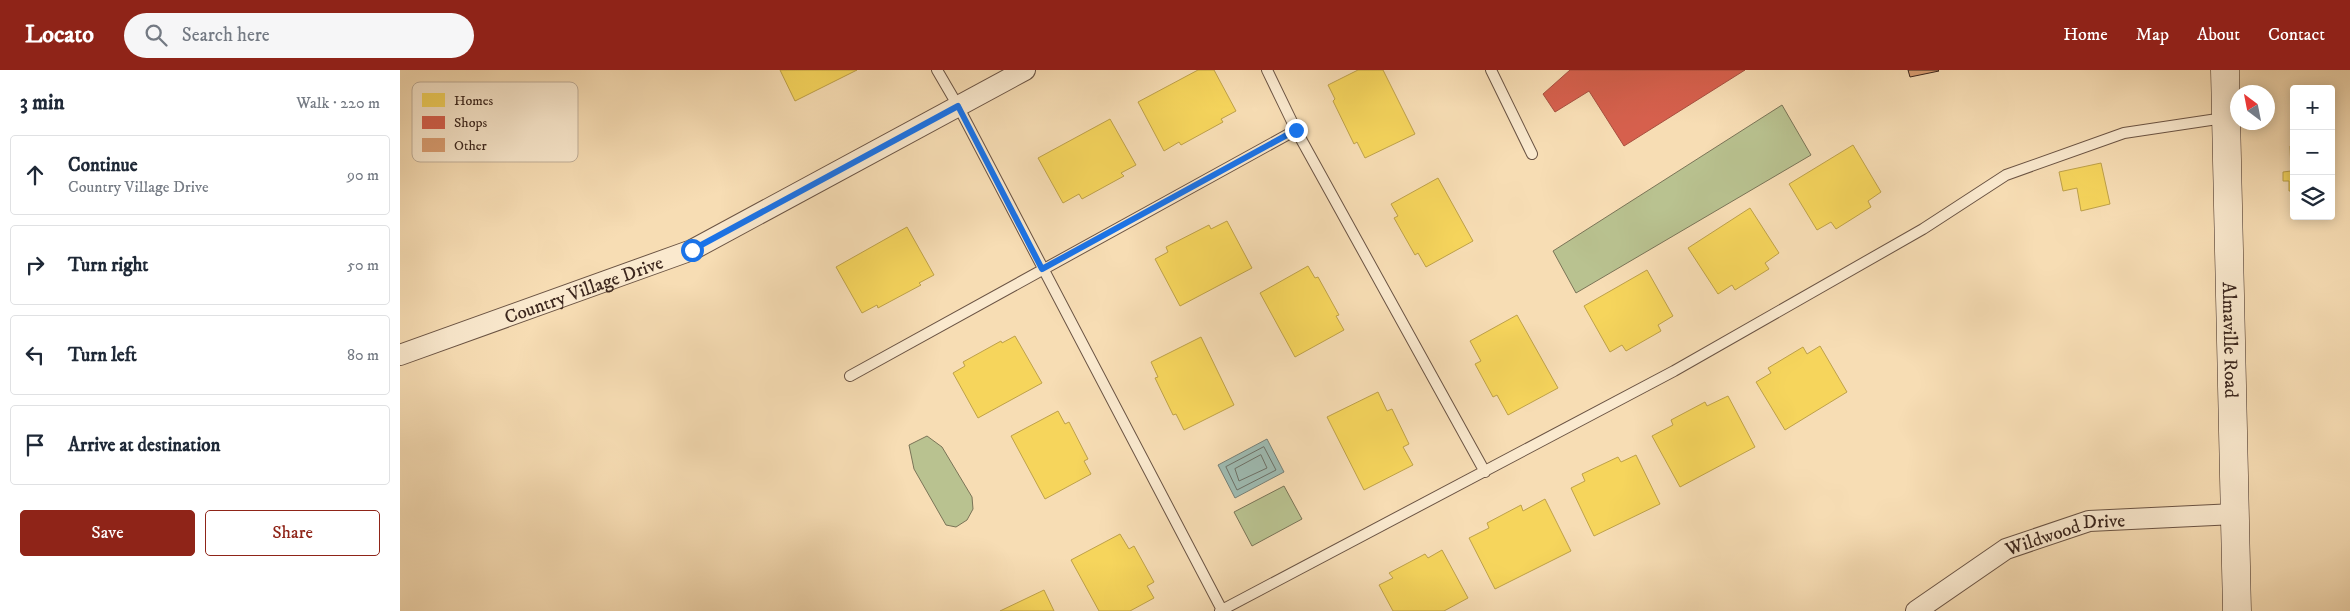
<!DOCTYPE html>
<html lang="en">
<head>
<meta charset="utf-8">
<style>
  body { margin:0; font-family:"IM FELL DW Pica",serif; background:#f6f6f7; color:#1f2937 }
  .controls { position:absolute; right:15px; top:15px; display:grid; overflow:hidden; border-radius:5px; box-shadow:0 2px 12px #0003 }
  .controls button { width:45px; height:45px; display:grid; place-items:center; padding:0; border:0; border-bottom:1px solid #e0e1e3; background:#fff; color:#1f2937; font:25px sans-serif }
  .compass { position:absolute; left:1830px; top:15px; width:45px; height:45px; border-radius:50%; background:#fff; box-shadow:0 2px 12px #0003; rotate:328deg }
  .stop { position:absolute; width:15px; height:15px; margin:-11px; border:4px solid #1a73e8; border-radius:50%; background:#fff }
  .stop.end { background:#1a73e8; border-color:#fff; box-shadow:0 1px 5px #0008 }
  .list { margin:0; padding:0; list-style:none }
  h2 { display:flex; justify-content:space-between; align-items:center; height:65px; margin:0; padding:0 20px; font-size:21px }
  h2 small { font-size:16px; font-weight:400; color:#747a83 }
  .list li { display:grid; grid-template-columns:32px 1fr auto; gap:15px; align-items:center; box-sizing:border-box; height:80px; margin:0 10px 10px; padding:0 10px; border:1px solid #e0e1e3; border-radius:5px }
  .list b { display:block; font-size:19px; white-space:nowrap }
  .list p { margin:0; font-size:16px; white-space:nowrap; color:#747a83 }
  .list em { font-size:16px; font-style:normal; color:#747a83 }
  .actions { display:flex; gap:10px; padding:15px 20px }
  .actions a { flex:1; padding:11px 0; border:1px solid #8f2418; border-radius:5px; text-align:center; font-size:18px; color:#8f2418 }
  .actions .main { background:#8f2418; color:#fff }
  .icon { flex:none; width:28px; height:28px; fill:none; stroke:currentColor; stroke-width:2; stroke-linecap:round; stroke-linejoin:round }
  .map { position:relative; flex:none; width:1950px; height:541px; overflow:hidden }
  header { display:flex; align-items:center; gap:30px; box-sizing:border-box; height:70px; padding:0 25px; background:#8f2418; color:#fff }
  header strong { font-size:24px }
  nav { display:flex; gap:28px; margin-inline-start:auto; font-size:18px }
  .search { width:350px; height:45px; background:#f6f6f7; display:flex; align-items:center; gap:12px; box-sizing:border-box; padding:0 18px; border-radius:28px; color:#747a83; font-size:19px }
  main { display:flex }
  aside { flex:1; background:#fff }
  .map>svg:first-child { display:block }
  .green { fill:#b9c290; stroke:#7a7457 }
  .water { fill:#9ebbb2; stroke:#778077 }
  .homes { fill:#f6d55c; stroke:#bea149 }
  .shops { fill:#d6604d; stroke:#a84f3f }
  .lines { fill:none; stroke-linecap:round; stroke-linejoin:round }
  .shore { stroke:#6d7168; stroke-width:1 }
  .building { fill:#da9e72; stroke:#3c271e }
  .lane-casing { stroke:#6b5444; stroke-width:12 }
  .street-casing { stroke:#6b5444; stroke-width:22 }
  .secondary-casing { stroke:#3c271e; stroke-width:29 }
  .lane { stroke:#fae9ce; stroke-width:10 }
  .street { stroke:#fae9ce; stroke-width:20 }
  .secondary { stroke:#fae9ce; stroke-width:28 }
  .route { stroke:#1a73e8; stroke-width:6 }
  .labels { text-anchor:middle; stroke-width:5; stroke-linejoin:round; paint-order:stroke }
  .street-label { font-size:19px; fill:#3c271e; stroke:#fae9ce }
  .key { fill:#fae9ce; stroke:#c1af99; stroke-width:1 }
  .key-label { font-size:14px; fill:#3c271e }
</style>
</head>
<body>
<header>
<strong>Locato</strong>
<div class="search"><svg class="icon" aria-label="search" viewBox="0 0 24 24"><circle cx="10" cy="10" r="6"/><path d="M15 15l6 6"/></svg>Search here</div>
<nav><a>Home</a><a>Map</a><a>About</a><a>Contact</a></nav>
</header>
<main>
<aside>
<h2>3 min<small>Walk · 220 m</small></h2>
<ul class="list">
<li><svg class="icon" aria-label="ahead" viewBox="0 0 24 24"><path d="M12 20V5M6 11l6-6 6 6"/></svg><div><b>Continue</b><p>Country Village Drive</p></div><em>90 m</em></li>
<li><svg class="icon" aria-label="right" viewBox="0 0 24 24"><path d="M7 20v-9h11M14 6l5 5-5 5"/></svg><div><b>Turn right</b></div><em>50 m</em></li>
<li><svg class="icon" aria-label="left" viewBox="0 0 24 24"><path d="M17 20v-9H6M10 6l-5 5 5 5"/></svg><div><b>Turn left</b></div><em>80 m</em></li>
<li><svg class="icon" aria-label="arrive" viewBox="0 0 24 24"><path d="M6 21V4h12l-3 4 3 4H6"/></svg><div><b>Arrive at destination</b></div></li>
</ul>
<div class="actions"><a class="main">Save</a><a>Share</a></div>
</aside>
<div class="map">
<svg width="1950" height="541" viewBox="0 0 1950 541">
  <rect width="100%" height="100%" fill="#f7ddb4"/>
  <filter id="stains"><feTurbulence type="fractalNoise" baseFrequency=".004" numOctaves="4"/><feColorMatrix values="0 0 0 0 .2 0 0 0 0 .09 0 0 0 0 .02 0 0 0 .5 -.17"/></filter>
  <radialGradient id="worn" r=".72"><stop offset=".6" stop-color="#630" stop-opacity="0"/><stop offset="1" stop-color="#630" stop-opacity=".3"/></radialGradient>
  <path class="green" d="M1382,35L1411,85L1176,223L1153,181Z
    M527,366L542,377L572,427L573,439L567,450L556,457L546,455L514,399L509,375Z
    M884,416L902,449L852,476L834,442Z"/>
  <path class="water" d="M867,369L884,402L835,428L818,395Z"/>
  <path class="homes" d="M380,0H457L395,31Z
    M798,0H814L836,41L821,49L823,52L781,75L779,72L764,81L738,32Z
    M958,0H983L1015,64L965,88L957,72L954,74L933,31L935,29L928,15Z
    M710,49L736,95L721,103L724,106L682,129L679,124L663,133L638,88Z
    M1453,75L1481,122L1468,131L1471,137L1436,159L1431,152L1417,160L1389,114Z
    M1890,76H1894V121H1889V111H1883V102L1891,101Z
    M1701,93L1710,134L1681,141L1677,118L1663,121L1659,102Z
    M1038,108L1073,171L1026,197L1018,183L1015,185L994,148L998,146L991,134Z
    M1350,138L1379,183L1365,193L1369,199L1335,220L1332,215L1318,224L1288,178Z
    M827,151L852,198L780,236L755,189L768,182L766,177L809,155L811,159Z
    M507,157L534,205L519,213L521,215L478,238L477,235L462,243L436,197Z
    M908,196L915,208L918,207L939,245L936,246L944,260L895,287L860,223Z
    M1247,200L1273,246L1258,255L1261,261L1226,281L1222,275L1210,282L1184,236Z
    M1117,245L1158,318L1108,345L1097,325L1093,327L1075,294L1081,291L1070,271Z
    M615,266L642,313L578,348L553,303L565,296L563,292L601,271L602,273Z
    M801,267L834,335L784,360L776,344L773,345L755,308L758,307L751,292Z
    M1420,276L1447,322L1385,360L1356,312L1371,303L1368,298L1403,277L1407,284Z
    M978,322L987,341L992,339L1009,374L1003,377L1013,395L964,420L927,347Z
    M1328,326L1355,377L1280,417L1252,366L1273,355L1271,350L1305,332L1307,336Z
    M658,341L665,354L669,352L688,389L684,391L691,404L645,429L611,366Z
    M1236,385L1260,434L1194,466L1171,418L1185,411L1182,404L1218,387L1221,392Z
    M1145,429L1171,481L1095,519L1069,468L1089,458L1087,453L1121,435L1123,441Z
    M720,464L729,479L734,476L754,512L747,516L754,528L730,541H699L671,490Z
    M1042,480L1068,528L1044,541H993L979,515L993,508L989,503L1025,484L1028,488Z
    M644,520L654,541H600Z"/>
  <path class="shops" d="M1170,0H1345L1224,76L1189,21L1155,42L1143,24Z"/>
  <g class="lines">
    <path class="shore" d="M864,377L876,400L837,420L826,397Z
      M861,385L867,398L839,411L835,399Z"/>
  </g>
  <path class="building" d="M1508,0H1538L1539,1L1510,7Z"/>
  <g class="lines">
    <g class="lane-casing">
      <path id="lane" d="M537,0L558,36L822,540
        M867,0L896,60L1085,402
        M1091,0L1132,84
        M450,306L896,60
        M820,541L1274,301L1523,159L1606,105L1724,63L1824,48"/>
    </g>
    <g class="street-casing">
      <g id="street">
        <path id="s1" d="M0,285L292,180L625,0"/>
        <path id="s2" d="M1516,541L1606,479L1689,451L1835,444"/>
      </g>
    </g>
    <g class="secondary-casing">
      <g id="secondary">
        <path id="s3" d="M1825,0L1837,541"/>
      </g>
    </g>
    <use href="#lane" class="lane"/>
    <use href="#street" class="street"/>
    <use href="#secondary" class="secondary"/>
  </g>
  <g class="lines">
    <path class="route" d="M292,180L558,36L642,199L896,60"/>
  </g>
  <g class="labels">
    <g class="street-label">
      <text dy="7" stroke="none"><textPath href="#s1" startOffset="195">Country Village Drive</textPath></text>
      <text dy="7" stroke="none"><textPath href="#s3" startOffset="270">Almaville Road</textPath></text>
      <text dy="7" stroke="none"><textPath href="#s2" startOffset="171">Wildwood Drive</textPath></text>
    </g>
  </g>
  <rect x="12" y="12" width="166" height="80" rx="8" class="key"/>
  <rect x="22" y="23" width="23" height="14" fill="#f6d55c"/>
  <rect x="22" y="46" width="23" height="13" fill="#d6604d"/>
  <rect x="22" y="68" width="23" height="14" fill="#da9e72"/>
  <g class="key-label">
    <text x="54" y="35">Homes</text>
    <text x="54" y="57">Shops</text>
    <text x="54" y="80">Other</text>
  </g>
  <rect width="100%" height="100%" filter="url(#stains)"/>
  <rect width="100%" height="100%" fill="url(#worn)"/>
</svg>
<div class="controls">
<button>+</button>
<button>−</button>
<button><svg class="icon" aria-label="layers" viewBox="0 0 24 24"><path d="M12 4l9 5-9 5-9-5zM3 14l9 5 9-5"/></svg></button>
</div>
<svg class="compass" viewBox="-18 -18 36 36"><path d="M0-13l5 13h-10z" fill="#e53935"/><path d="M0 13l5-13h-10z" fill="#747a83"/></svg>
<div class="stop" style="left:292px;top:180px"></div>
<div class="stop end" style="left:896px;top:60px"></div>
</div>
</main>
</body>
</html>
